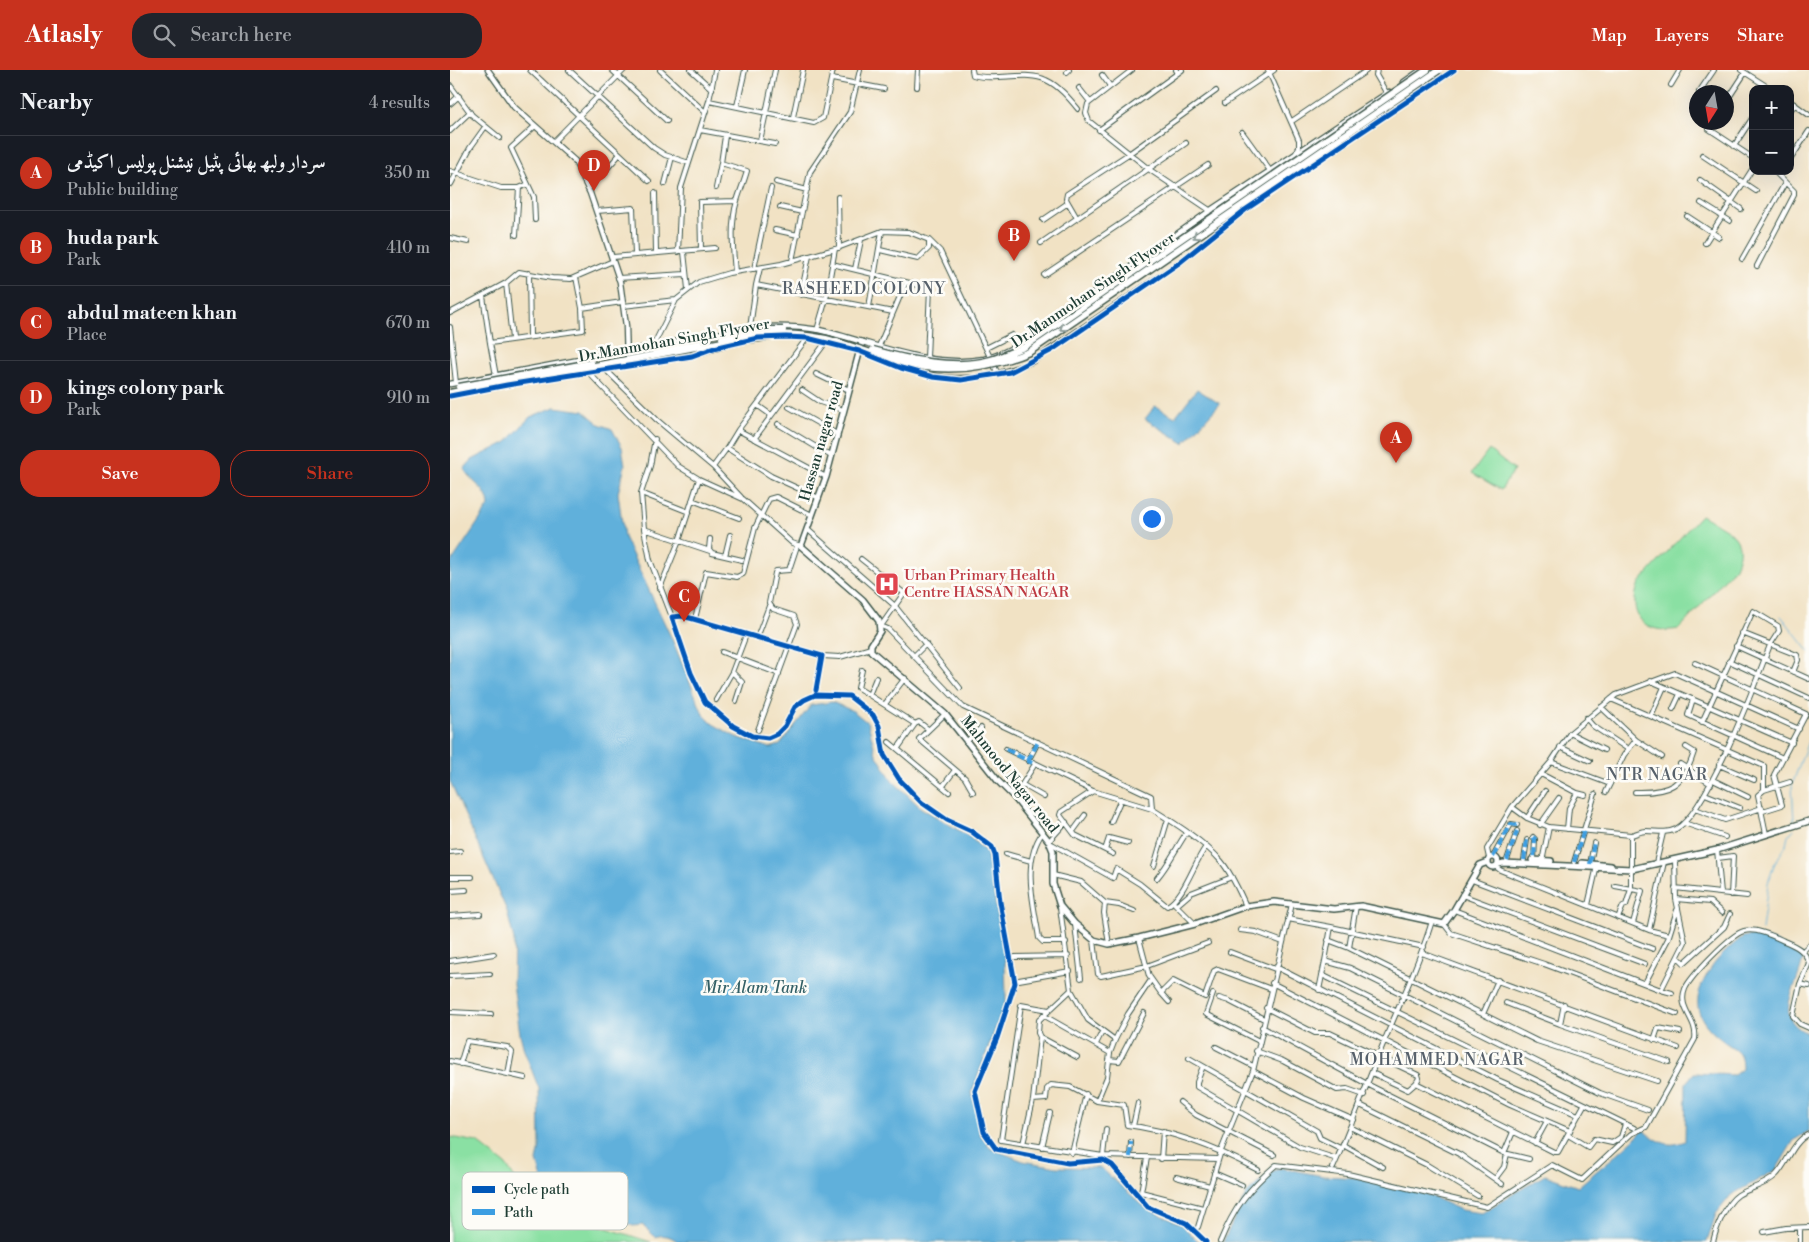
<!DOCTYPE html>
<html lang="en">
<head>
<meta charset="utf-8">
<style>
  body { margin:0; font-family:"Libre Bodoni",Amiri,serif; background:#20242c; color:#f1f3f6 }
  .controls { position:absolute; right:15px; top:15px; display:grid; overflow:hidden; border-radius:10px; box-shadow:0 5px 20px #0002 }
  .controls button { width:45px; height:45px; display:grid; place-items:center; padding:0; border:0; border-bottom:1px solid #363941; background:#171b24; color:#f1f3f6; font:25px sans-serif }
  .compass { position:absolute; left:1239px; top:15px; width:45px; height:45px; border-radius:50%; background:#171b24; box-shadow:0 5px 20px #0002; rotate:191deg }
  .you { position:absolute; left:701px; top:448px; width:18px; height:18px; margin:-12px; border:4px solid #fff; border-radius:50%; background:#1a73e8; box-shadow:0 0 0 8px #1a73e833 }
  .badge { display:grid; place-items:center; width:32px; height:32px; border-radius:50%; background:#c8321e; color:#fff; font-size:16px; font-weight:700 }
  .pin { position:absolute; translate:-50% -41px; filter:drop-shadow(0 1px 2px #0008) }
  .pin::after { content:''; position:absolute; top:26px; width:18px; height:15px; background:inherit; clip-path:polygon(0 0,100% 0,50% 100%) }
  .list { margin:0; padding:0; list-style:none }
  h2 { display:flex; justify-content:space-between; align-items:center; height:65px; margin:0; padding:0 20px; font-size:21px }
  h2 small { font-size:16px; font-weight:400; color:#9ea1a6 }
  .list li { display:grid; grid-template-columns:32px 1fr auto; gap:15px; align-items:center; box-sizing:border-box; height:75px; padding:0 20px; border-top:1px solid #363941 }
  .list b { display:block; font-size:19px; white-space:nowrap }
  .list p { margin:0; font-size:16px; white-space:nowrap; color:#9ea1a6 }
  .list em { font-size:16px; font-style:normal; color:#9ea1a6 }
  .actions { display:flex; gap:10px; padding:15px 20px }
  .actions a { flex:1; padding:11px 0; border:1px solid #c8321e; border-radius:20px; text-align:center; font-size:18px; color:#c8321e }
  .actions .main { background:#c8321e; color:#fff }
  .icon { flex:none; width:28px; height:28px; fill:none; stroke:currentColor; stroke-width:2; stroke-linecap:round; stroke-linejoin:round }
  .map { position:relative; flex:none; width:1359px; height:1172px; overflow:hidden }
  header { display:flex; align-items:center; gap:30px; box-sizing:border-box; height:70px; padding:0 25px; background:#c8321e; color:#fff }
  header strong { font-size:24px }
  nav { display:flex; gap:28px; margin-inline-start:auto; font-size:18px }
  .search { width:350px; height:45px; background:#20242c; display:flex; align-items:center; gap:12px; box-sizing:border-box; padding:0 18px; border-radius:20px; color:#9ea1a6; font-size:19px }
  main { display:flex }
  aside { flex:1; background:#171b24 }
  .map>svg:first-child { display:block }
  .green { fill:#8ae0a3; stroke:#548e6c }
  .water { fill:#61b0db; stroke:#407688 }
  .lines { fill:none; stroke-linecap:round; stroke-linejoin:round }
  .stream { stroke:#61b0db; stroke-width:1 }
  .minor-casing { stroke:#3e564a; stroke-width:6 }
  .tertiary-casing { stroke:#3e564a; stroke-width:7 }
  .secondary-casing { stroke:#3e564a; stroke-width:8 }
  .minor { stroke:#fff; stroke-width:4 }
  .tertiary { stroke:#fff; stroke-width:4.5 }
  .secondary { stroke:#fff; stroke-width:5 }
  .trunk-bridge-casing { stroke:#3e564a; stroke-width:9; stroke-linecap:butt }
  .trunk-bridge { stroke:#fff; stroke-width:6 }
  .quiet { stroke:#3c9ee2; stroke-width:4; stroke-dasharray:8 4; stroke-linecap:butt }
  .cycleway-casing { stroke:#fdfcf7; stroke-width:8 }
  .cycleway { stroke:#0057b8; stroke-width:5 }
  .oneway { stroke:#8f9e9a }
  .labels { text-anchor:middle; stroke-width:5; stroke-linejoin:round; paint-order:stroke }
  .street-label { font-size:15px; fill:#1f3d34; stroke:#fdfcf7 }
  .health-label { font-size:15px; fill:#be3a42; stroke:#fdfcf7; text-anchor:start }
  .neighbourhood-label { font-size:16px; letter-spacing:1px; fill:#57616b; stroke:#fdfcf7 }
  .water-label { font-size:16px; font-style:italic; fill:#336066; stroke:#fdfcf7 }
  .key { fill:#fdfcf7; stroke:#bac3bc; stroke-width:1 }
  .key-label { font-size:14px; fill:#1f3d34 }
</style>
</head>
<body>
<header>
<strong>Atlasly</strong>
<div class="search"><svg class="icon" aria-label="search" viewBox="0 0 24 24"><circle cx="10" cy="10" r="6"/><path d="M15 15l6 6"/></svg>Search here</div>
<nav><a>Map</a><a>Layers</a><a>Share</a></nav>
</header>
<main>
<aside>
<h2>Nearby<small>4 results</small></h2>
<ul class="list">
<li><span class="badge">A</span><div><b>سردار ولبھ بھائی پٹیل نیشنل پولیس اکیڈمی</b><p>Public building</p></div><em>350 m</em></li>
<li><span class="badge">B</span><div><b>huda park</b><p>Park</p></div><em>410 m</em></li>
<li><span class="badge">C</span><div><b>abdul mateen khan</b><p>Place</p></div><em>670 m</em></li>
<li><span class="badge">D</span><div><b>kings colony park</b><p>Park</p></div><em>910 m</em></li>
</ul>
<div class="actions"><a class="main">Save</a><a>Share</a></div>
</aside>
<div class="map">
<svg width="1359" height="1172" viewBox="0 0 1359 1172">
  <rect width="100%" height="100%" fill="#fdfcf7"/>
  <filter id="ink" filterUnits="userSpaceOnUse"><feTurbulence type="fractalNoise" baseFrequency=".02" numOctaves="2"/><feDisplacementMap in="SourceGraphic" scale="10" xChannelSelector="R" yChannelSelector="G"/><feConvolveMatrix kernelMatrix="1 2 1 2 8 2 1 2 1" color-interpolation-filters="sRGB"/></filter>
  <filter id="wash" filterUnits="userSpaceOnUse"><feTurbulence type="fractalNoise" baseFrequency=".0096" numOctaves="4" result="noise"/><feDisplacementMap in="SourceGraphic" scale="20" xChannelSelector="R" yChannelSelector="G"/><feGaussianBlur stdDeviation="1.12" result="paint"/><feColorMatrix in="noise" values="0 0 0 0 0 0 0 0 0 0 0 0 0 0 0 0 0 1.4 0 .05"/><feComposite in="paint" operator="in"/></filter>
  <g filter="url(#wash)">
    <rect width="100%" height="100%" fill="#f1e2c4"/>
    <path class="green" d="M1039,380L1064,400L1051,420L1022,403Z
      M1251,445C1274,459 1301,465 1284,499L1229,559C1195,565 1176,546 1189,513Z
      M0,1067L27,1072L56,1095L88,1144L134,1151L201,1172H0Z"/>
    <path class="water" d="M747,319L770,334L734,373L695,349L705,336L725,347Z
      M105,337L134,341L149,354L162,359L172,377L175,395L168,423L174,467L221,567L253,644L263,654L284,666L320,678L330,675L361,635L382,632L403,641L418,653L426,684L442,710L471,738L520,767L537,783L555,889L556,930L522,1022L530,1064L540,1078L573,1091L607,1097L651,1098L697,1139L731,1154L749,1172H228C221,1166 214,1164 205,1167L193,1155L183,1156L163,1146L152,1151C145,1143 137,1140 127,1145L103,1139L96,1124L87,1091L90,1077L89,1019L74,980L70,964L63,914L64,870L57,841L0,711V494L39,436C38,418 22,414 14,399L22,390L57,372L80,347Z
      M1305,865L1327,872L1353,886C1351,916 1318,946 1359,964V1061L1344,1070L1326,1100L1281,1125L1266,1144L1257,1172H773L796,1124L821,1102L831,1098L873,1106L910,1108L976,1124L1011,1140L1032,1143L1095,1105L1128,1117C1149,1098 1173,1081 1193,1060C1209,1071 1216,1079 1235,1071L1236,1013L1244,1003L1284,1005L1292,999C1292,979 1286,981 1272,970C1239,945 1243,924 1264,894C1269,887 1286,871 1293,867C1296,866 1301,866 1305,865Z"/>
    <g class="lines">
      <path class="stream" d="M1331,546L1359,581
        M1344,751L1342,715L1359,669
        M1312,860L1318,813L1324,795L1336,775L1338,766L1344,759"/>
    </g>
  </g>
  <g filter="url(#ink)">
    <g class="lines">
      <g class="minor-casing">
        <path id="minor" d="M80,0L199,111
          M119,0L204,78L215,85L239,93
          M162,0L217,51
          M210,0L255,42
          M241,0L262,19
          M522,0L523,5C545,12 578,0 596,10C609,16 619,28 628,39
          M682,0L638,34L636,43L639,51L700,100L767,145
          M726,0L728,3L732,0
          M818,0L849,70V77L845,85
          M927,0L926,5L937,24
          M1291,0L1321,19
          M617,2L619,0
          M652,5L660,16
          M382,9L434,19
          M0,15L22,45L50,68
          M1221,15L1230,0
          M467,17L468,0
          M629,18L640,32
          M1249,22L1264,0
          M259,31L364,53L373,48L383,0
          M1340,31L1359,45
          M1276,32L1295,3
          M775,33L824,0
          M0,34L9,26
          M287,36L295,0
          M1340,41L1345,34
          M343,47L353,0
          M842,51L916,1
          M1263,52L1259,59L1303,88
          M84,57L61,78L84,127L85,150
          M250,60L325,74
          M649,60L728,3
          M0,61L20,42
          M792,62L821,102
          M275,66L271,93L297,101C294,112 290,121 287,131C280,154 283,179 285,202
          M104,71L174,0
          M310,71L325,0
          M1284,76L1303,47
          M1252,85L1306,121
          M1340,90L1359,61
          M0,101L51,118H69
          M154,102L170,84
          M1250,110L1291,139
          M326,112L357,120
          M1,114L20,78L35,57
          M215,114L222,87
          M266,118L271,93
          M205,123L206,183
          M388,127L389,178
          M1251,133L1280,151
          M330,137L352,142
          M147,141L183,138L185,184
          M1237,146L1269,167
          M627,148L616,129L617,124L680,83L766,21
          M593,150L618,133
          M325,160L348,165
          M66,165L69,118L76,115
          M0,168L18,172
          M591,173L736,73
          M1255,173L1303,98
          M251,179L250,132L287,131
          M430,180L468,189L479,178V171
          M228,182L231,118L259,31L265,0
          M234,182L238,219
          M163,187L265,178
          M1292,189L1335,113
          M342,191L360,102L400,42L410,0
          M382,194L480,218L477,288
          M1307,196L1344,125V121L1324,101
          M310,198L306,215L443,242
          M304,199L321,118
          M405,199L411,170
          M79,203L80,266
          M594,205L758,95
          M168,208L236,204
          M56,213L62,269
          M351,225L359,186
          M33,226L40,273L133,260L132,238L126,207
          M173,236L226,230
          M419,237L432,161
          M132,238L172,232
          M0,243L56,213L69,202L102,208L121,209L163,191
          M0,257L6,313
          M300,258L306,215
          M367,260L376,229L385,179
          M40,273L46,306
          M429,276L456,212
          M202,278L226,230L249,212L279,203L331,194L385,179L432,161L459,162L479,170L490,181L548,304
          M536,278L562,265
          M155,299L207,350L263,397
          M139,303L228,396L249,409L293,429L342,473L351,476
          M366,304L399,320
          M352,320L370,332L393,340
          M307,335L321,345
          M339,337L387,364
          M328,354L381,386
          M288,360L357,268
          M205,369L200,396L191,423L194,459L200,490L222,547
          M304,369L376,272
          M277,378L263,397L291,427
          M191,423L239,442
          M369,428L321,406L277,378L288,360L376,407
          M242,430L289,448
          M194,459L260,481
          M357,459L445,536L510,618
          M260,469L259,479L262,483L292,490
          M275,486L280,465
          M411,489L454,523L431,556L438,559L513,637L701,726L702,739C723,752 755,772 771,791C782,804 789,821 796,836
          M210,518L229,471L249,409
          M245,549L256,502L287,507L293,504L305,458L319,429L326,427L362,445
          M1292,563L1347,585L1348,590L1343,602
          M307,568L319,536
          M1286,576L1359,609
          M272,582L329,604
          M372,586L390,587L421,578
          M464,586L476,574
          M1279,591L1359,628
          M1245,593L1356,644L1324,705L1332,735L1313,741
          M412,600L408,618L465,654L448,678
          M282,602L292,612L286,631
          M1201,611L1342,673
          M366,620L372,586L233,546L222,547L241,603L255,632L283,656L302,666L318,668L327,664L335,656L345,637L354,630L365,625L399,626L423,645L429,656L434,685L449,709L471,732L497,750L521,761L542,777L545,785L550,832L565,913L547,968L525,1021L534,1062L546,1079L618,1093L653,1090L662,1095L698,1137L736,1153L756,1172
          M419,625L426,608
          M1161,629L1314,696V720L1308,725L1316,764
          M1243,629L1238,645L1333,688
          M266,630L282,602L296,565
          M435,634L455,608
          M1151,637L1186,670L1174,685L1156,722
          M1223,639L1230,624
          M495,644L469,669L515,708L523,722
          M1201,646L1214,617
          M1136,648L1143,656L1178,679
          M465,654L469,652L478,659
          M308,660L347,554L344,546L323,539L319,533L325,503L326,501L339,500L347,476
          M1120,663L1154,680
          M1186,670L1212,687
          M439,672L499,722
          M516,672L531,658
          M1110,677L1140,691
          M556,679L643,721
          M578,691L588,672
          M1101,692L1160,714
          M1230,694L1261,714
          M1269,695L1304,710
          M1091,704L1127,723L1119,738L1117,759
          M1263,710L1298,727
          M573,715L594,727
          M493,716L505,700
          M1314,720L1340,712
          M1185,722C1218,723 1234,716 1244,682L1236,677
          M1127,723L1135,725
          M1255,724L1290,738
          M564,727L585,694
          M1062,737L1077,748L1099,757L1181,765C1186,764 1191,761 1196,761C1207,761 1215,764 1226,759C1257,743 1306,611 1320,575L1329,561L1328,556L1303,541L1252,652
          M1245,739L1275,750L1312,738
          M1077,748L1095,721
          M661,752L671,729
          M1234,753L1275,767
          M1090,755L1109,728
          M624,760L635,745
          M593,762C571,792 584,834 589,868L593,872H616
          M1083,767L1085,769L1084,790
          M599,771L616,752
          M602,774L663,808L666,799L690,814L717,836C734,827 744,793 755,778
          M655,780L625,765L610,745L611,742L643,721L702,739
          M1267,780L1271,823
          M0,782L10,781
          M556,784L581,791
          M663,784L655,780L659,768L678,773
          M1043,787L1061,754L1067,755
          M1039,788L1037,779L1062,737L1101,692L1120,663L1166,625L1225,603L1349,659
          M1268,788L1283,786L1281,825
          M1057,790L1067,761
          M1074,790L1077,770
          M1092,792L1099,757
          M1124,792L1145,724
          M1206,793L1213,763
          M1140,794L1144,773
          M704,796L718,749
          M1045,796L1050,800L1199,860L1219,865
          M603,805L631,812L655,833L654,843L659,874
          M0,807H22
          M707,808C719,794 726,778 737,762
          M1022,810L1203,879
          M1165,816L1192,821L1183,853
          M1225,818L1297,826
          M0,821L16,820
          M1012,825L1195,894
          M1226,829L1260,832L1272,843
          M655,833L669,835L684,841
          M725,834L745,854
          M727,835L741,823L782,807
          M1138,835L1147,796
          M610,837L621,920L638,950L665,970
          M1004,840L1211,920
          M0,846L30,844
          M1168,848L1173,836L1176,835L1181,819V765
          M838,849L881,857L875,891
          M625,854L631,908
          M994,854L1001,863L1094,894L1227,944
          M881,857L974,877
          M790,860L806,862L833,872
          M1199,860L1214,792
          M689,868L699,906L711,923L723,911L755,927L764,901L768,899L821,919
          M644,870L648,904L651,906L697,896L758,873
          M878,870L899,878L1087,971L1207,1011
          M899,878L906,836
          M1353,881L1359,875
          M780,882L825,899
          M972,883L1228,978
          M565,887L618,886
          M1228,887L1234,893L1274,857L1280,844
          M0,891L44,884
          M1359,893L1350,914L1343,946L1350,954L1359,958
          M826,897L1048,1010L1128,1045
          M872,905L1184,1058
          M0,906L40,904
          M569,910L620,901
          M822,913L1060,1035L1120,1061
          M1195,913L1218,869L1227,840
          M1350,914L1359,916
          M869,920L875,891L900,898L1150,1023L1198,1040
          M711,923L719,932
          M1222,923L1211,920L1235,872L1226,829L1225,790
          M763,924L756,944L809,971
          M769,928L779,931L814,949
          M1056,933L1110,954L1219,992
          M816,938L865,963H880L968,1005L969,1008L966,1013L1104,1082H1108L1134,1035
          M599,940L571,935L551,1070L653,1086L768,1089
          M0,942L41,944
          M1033,944L1048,910
          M593,945L660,983
          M1110,954L1114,934
          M812,957L917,1014L1054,1083L1079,1089
          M590,967L627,987
          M1204,970L1208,958L1230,962
          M646,974L652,962
          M766,977L803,996
          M806,981L833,991L887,1020L897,1019L914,1025
          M739,988L867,1061L870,1068L892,1079
          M659,990L669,991L694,943
          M0,991L75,1008
          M10,994L17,971L57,977L62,982L58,1004
          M753,996L747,1012V1017L850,1077L887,1089
          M803,1001L854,1028L904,1050
          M922,1003L958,1020L966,1013
          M583,1030L596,1029L597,1019L601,1015L620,1017L647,1031L674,1035L677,1055C724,1061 767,1078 808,1100
          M647,1031L657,1007L660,983L665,970L678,944L701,910
          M730,1032L746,1045L824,1085
          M910,1035L1009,1084L1052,1114
          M683,1056L688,1033
          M902,1058L977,1095L1028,1126
          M1118,1065L1138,1077L1144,1069L1162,1073L1171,1067L1175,1054
          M1085,1073L1097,1051
          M573,1074L583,1030L590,967L588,963L589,950L621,920
          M893,1075L933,1097
          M592,1077L600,1043
          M622,1083L636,1024
          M1054,1083L1063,1062
          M653,1086L656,1059
          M680,1087L681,1072
          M697,1088L691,1122L753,1138
          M711,1089L713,1061
          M883,1098C899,1062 912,1026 927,989C945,943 968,898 982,851
          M764,1103L792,1115
          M726,1107L760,1116
          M1045,1109L1054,1097L1057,1084
          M748,1157L771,1081L803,1001L842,834
          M1350,1158V1172
          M1314,1162L1336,1158L1359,1157
          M770,1172C784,1138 798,1119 826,1095L898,1104L1037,1137L1102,1095L1132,1110L1181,1064L1196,1057L1245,969C1248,949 1227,939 1235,919C1240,907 1281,864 1294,861C1307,858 1323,866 1334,871C1346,876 1355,880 1359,893
          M1263,1172C1266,1158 1276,1133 1288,1125C1301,1117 1315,1116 1326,1105C1338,1093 1342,1072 1359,1064"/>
      </g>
      <g class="tertiary-casing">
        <path id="tertiary" d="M38,0L64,37L125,91L140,123L170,212L176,256L177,292
          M954,12L971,0
          M427,288C485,312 526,317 583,291L729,193L795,140L832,114L1004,0
          M80,311L242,286C273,275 305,267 338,267
          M0,314L300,258C322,256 346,256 369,260C422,272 478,299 534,289C552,285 570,274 586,264L761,140L939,22"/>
      </g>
      <g class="secondary-casing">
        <path id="secondary" d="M412,272L376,407L351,476L413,530L429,551L430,561L421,575V581L495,644L548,711L564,727L599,771L603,781V814L610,836L625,854L644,870L659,874L689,868L745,854L796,836L824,832L884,839L911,836L994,854L1004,840L1030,795L1038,792
          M1038 792a5 5 0 1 1 10 0a5 5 0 1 1-10 0Z
          M1082,790L1101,791
          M1132,793L1161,796
          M1047,795L1053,793L1182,799L1267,780L1359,751"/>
      </g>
      <use href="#minor" class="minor"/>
      <use href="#tertiary" class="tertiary"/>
      <use href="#secondary" class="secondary"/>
      <g class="trunk-bridge-casing">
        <path id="trunk-bridge" d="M272,268L307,260H333
          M423,280C457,290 507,300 541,290C552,287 563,281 574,277L977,0
          M205,281L250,273
          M9,317L141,293
          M0,323L315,264C335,264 355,264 376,269C399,275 422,284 445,291C491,304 535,300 579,282L989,0"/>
      </g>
      <use href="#trunk-bridge" class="trunk-bridge"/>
      <path class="quiet" d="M556,679L582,693
        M578,691L588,672
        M1083,767L1085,769L1084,790
        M1043,787L1061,754L1067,755
        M1057,790L1067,761
        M1074,790L1077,770
        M1124,792L1134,760
        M1140,794L1144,773
        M680,1087L681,1072"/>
      <g class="cycleway-casing">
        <path id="cycleway" d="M0,326L57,315L242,286L264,278L308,268L336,267L357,268L409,281L451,298L483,307L511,310L560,302L602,280L729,193L795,140L1004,0
          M366,620L372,586L233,546L222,547L241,603L255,632L283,656L302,666L318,668L327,664L335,656L345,637L354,630L365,625L399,626L423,645L429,656L434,685L449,709L471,732L497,750L521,761L542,777L545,785L550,832L565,913L547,968L525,1021L534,1062L546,1079L618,1093L653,1090L662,1095L698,1137L736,1153L756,1172"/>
      </g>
      <use href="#cycleway" class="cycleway"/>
    </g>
    <defs><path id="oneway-chevron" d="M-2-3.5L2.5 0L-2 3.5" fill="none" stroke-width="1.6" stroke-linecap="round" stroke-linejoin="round" transform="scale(1.25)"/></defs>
    <g class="oneway">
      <use href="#oneway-chevron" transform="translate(746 166) rotate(145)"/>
      <use href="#oneway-chevron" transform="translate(613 258) rotate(145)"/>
    </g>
  </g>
  <defs>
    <g id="hospital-square" transform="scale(1.25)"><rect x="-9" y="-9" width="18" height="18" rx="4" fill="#e0444e" stroke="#fdfcf7"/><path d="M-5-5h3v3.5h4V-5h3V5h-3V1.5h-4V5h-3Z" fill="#fff"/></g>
  </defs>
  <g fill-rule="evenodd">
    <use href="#hospital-square" x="437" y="514"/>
  </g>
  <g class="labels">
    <g class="street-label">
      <text transform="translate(643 220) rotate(-34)" y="5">Dr.Manmohan Singh Flyover</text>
      <text transform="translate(224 270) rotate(-10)" y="5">Dr.Manmohan Singh Flyover</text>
      <text transform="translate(371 371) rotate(-74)" y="5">Hassan nagar road</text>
      <text transform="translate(560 704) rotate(51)" y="5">Mahmood Nagar road</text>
    </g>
    <g class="health-label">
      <text x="454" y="510">Urban Primary Health<tspan x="454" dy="17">Centre HASSAN NAGAR</tspan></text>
    </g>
    <g class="neighbourhood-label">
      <text x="414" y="224">RASHEED COLONY</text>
      <text x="1207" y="710">NTR NAGAR</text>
      <text x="987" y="995">MOHAMMED NAGAR</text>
    </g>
    <g class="water-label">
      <text x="305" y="923">Mir Alam Tank</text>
    </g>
  </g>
  <rect x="12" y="1102" width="166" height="58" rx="8" class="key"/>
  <rect x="22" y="1116" width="23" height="7" fill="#0057b8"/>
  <rect x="22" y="1139" width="23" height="6" fill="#3c9ee2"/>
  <g class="key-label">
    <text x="54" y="1124">Cycle path</text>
    <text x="54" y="1147">Path</text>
  </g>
</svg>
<div class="controls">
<button>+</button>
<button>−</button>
</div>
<svg class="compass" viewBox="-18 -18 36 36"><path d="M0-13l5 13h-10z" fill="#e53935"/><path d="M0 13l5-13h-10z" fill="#9ea1a6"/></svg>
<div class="you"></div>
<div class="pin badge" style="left:946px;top:393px">A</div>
<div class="pin badge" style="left:564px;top:191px">B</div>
<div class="pin badge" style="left:234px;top:552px">C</div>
<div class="pin badge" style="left:144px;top:121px">D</div>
</div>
</main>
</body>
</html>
